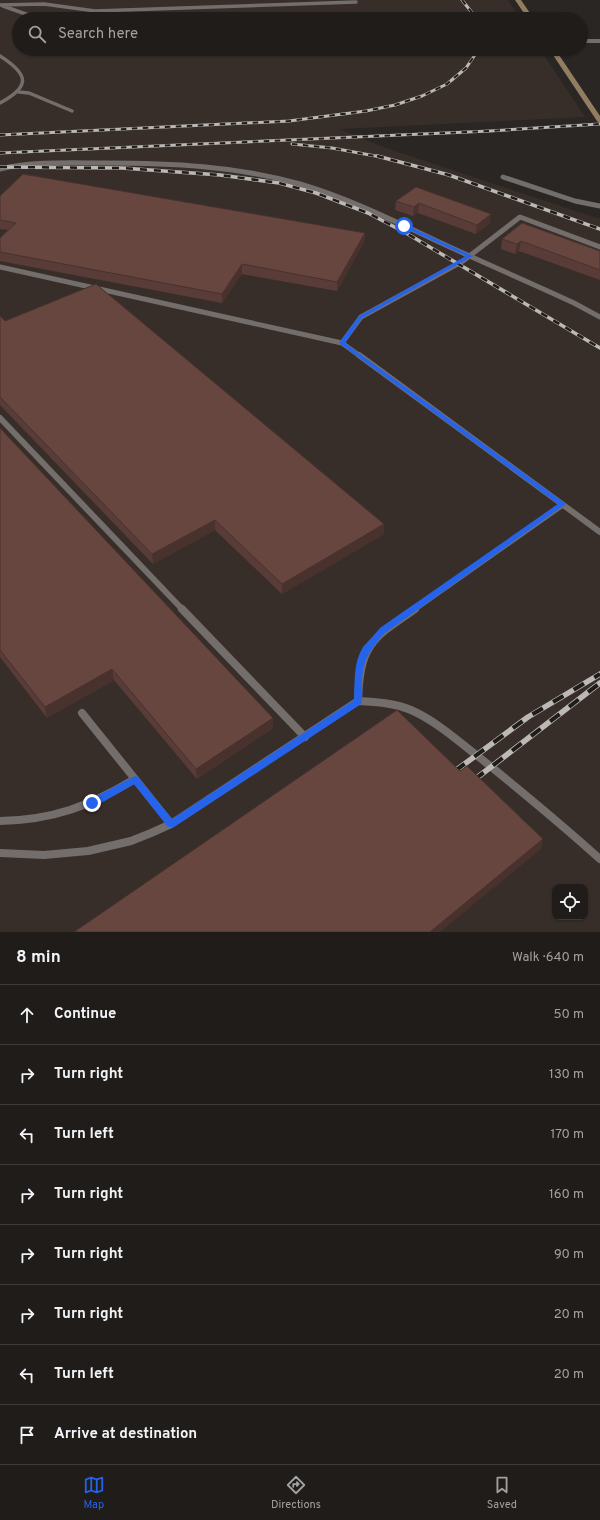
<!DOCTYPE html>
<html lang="en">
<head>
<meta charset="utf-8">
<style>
  body { margin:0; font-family:Overpass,sans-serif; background:#282523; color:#f1f3f6 }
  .controls { position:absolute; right:12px; bottom:12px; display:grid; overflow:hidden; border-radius:8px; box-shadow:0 1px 3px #0004 }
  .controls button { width:36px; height:36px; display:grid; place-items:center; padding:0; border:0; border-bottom:1px solid #3d3a39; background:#201c1a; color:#f1f3f6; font:20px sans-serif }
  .stop { position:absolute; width:12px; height:12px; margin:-9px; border:3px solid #2563eb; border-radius:50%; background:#fff }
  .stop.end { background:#2563eb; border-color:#fff; box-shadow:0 1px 4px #0008 }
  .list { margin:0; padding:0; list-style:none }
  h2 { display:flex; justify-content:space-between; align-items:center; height:52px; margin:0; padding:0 16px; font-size:17px }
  h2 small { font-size:13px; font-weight:400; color:#a2a1a2 }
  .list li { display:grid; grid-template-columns:26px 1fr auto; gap:12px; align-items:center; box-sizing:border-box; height:60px; padding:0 16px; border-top:1px solid #3d3a39 }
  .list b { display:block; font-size:15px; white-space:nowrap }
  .list em { font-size:13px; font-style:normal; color:#a2a1a2 }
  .icon { flex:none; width:22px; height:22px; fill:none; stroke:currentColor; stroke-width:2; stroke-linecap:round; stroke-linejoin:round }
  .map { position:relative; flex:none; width:600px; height:932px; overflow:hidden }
  .search { position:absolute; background:#201c1a; box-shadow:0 1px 3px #0004; left:12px; right:12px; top:12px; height:44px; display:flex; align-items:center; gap:10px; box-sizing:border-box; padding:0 14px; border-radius:22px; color:#a2a1a2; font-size:15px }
  .sheet { height:532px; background:#201c1a }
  nav { display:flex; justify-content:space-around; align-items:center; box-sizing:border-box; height:56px; border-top:1px solid #3d3a39; background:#201c1a; font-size:11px; color:#a2a1a2 }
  nav a { display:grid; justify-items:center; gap:2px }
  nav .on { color:#2563eb }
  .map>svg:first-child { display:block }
  .built { fill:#382e29; fill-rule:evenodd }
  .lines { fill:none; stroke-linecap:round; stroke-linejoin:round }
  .lane-far3 { stroke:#736e6b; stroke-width:3.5 }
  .lane-far2 { stroke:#736e6b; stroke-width:5 }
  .lane-far1 { stroke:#736e6b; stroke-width:6 }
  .lane { stroke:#736e6b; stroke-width:8 }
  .street { fill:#736e6b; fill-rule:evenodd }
  .secondary { fill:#927d60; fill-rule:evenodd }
  .rail-far2-casing { stroke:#bbb8b5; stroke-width:3 }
  .rail-far1-casing { stroke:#bbb8b5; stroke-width:3.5 }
  .rail-casing { stroke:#bbb8b5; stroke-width:5.5 }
  .rail-far2 { stroke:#201c1a; stroke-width:2; stroke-dasharray:5.5; stroke-linecap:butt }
  .rail-far1 { stroke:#201c1a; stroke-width:2.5; stroke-dasharray:7; stroke-linecap:butt }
  .rail { stroke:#201c1a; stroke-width:4; stroke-dasharray:12; stroke-linecap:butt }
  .wall { fill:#593c37 }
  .shaded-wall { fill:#49312d }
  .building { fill:#684640; stroke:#49312d }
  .route { fill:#2563eb }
</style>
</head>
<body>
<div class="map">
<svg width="600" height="932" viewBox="0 0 600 932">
  <rect width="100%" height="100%" fill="#2a2623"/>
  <path class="built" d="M0,0H508L520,19H19V49H540L585,117L339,129L386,148L600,219V932H0ZM555,887H585V917H555Z"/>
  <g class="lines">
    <path class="lane-far3" d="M0,5L44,4L95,11L356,2
      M3,6L40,19
      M0,56C28,74 32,86 0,103
      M19,92L29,93L72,111"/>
    <path class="lane-far2" d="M0,169C34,161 71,163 105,163C170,163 237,166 300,184C348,198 394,221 439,242C484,263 529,282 574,303L600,317
      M503,177L575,201L600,206
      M0,267L342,343L360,356
      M342,343L361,317L463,261L520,217L600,247"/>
    <path class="lane-far1" d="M359,355L600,532
      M0,418L183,610
      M413,610L562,505"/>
    <path class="lane" d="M182,609L305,737
      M358,701C377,702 394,703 411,710C436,721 458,741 479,757C520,790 561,824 600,859
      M82,713L135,779
      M0,821C53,820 90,806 135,779L171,824
      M0,853L44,855L88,851L131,841L151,833L171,824L358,701C360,645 371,639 415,609"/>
    <path class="street" d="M581,39H600V43H581Z"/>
    <path class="secondary" d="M515,0H521L534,19H528Z
      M549,49H555L600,116V123L597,121Z"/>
    <g class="rail-far2-casing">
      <path id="rail-far2" d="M462,0L477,19
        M0,135L289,121L366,111L395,105L422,96L447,84L466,68L479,49
        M292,144L332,148L381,157
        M0,153L490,131L600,124"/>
    </g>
    <g class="rail-far1-casing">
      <path id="rail-far1" d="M377,156L449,175L600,229
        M0,167L122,168L220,175L279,183L316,193L368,213L406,233L600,348"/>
    </g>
    <g class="rail-casing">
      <path id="rail" d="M455,771L528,717L600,674
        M474,780L600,683"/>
    </g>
    <use href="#rail-far2" class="rail-far2"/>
    <use href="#rail-far1" class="rail-far1"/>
    <use href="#rail" class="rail"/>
  </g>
  <path class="wall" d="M416,187L490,223L476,234L418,213L413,216L395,210L396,201Z
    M0,196L365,233L364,242L337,291L242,274L222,303L0,261V238L8,230L0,229Z
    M502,239L600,251V280L519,251L515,254L501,249Z
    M0,316L5,321L384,534L282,594L215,530L153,564L0,405Z
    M0,428L273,728L197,779L114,680L47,718L0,657Z"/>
  <path class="shaded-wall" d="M419,203L418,213L413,216L414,207Z
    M491,214L490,223L476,234L477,225Z
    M365,233L364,242L337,291V282Z
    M521,241L519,251L515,254L517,244Z
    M242,264V274L222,303V294Z
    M215,520V530L153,564L152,554Z
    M384,524V534L282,594V584Z
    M112,669L114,680L47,718L45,707Z
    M273,718V728L197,779L196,769Z
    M543,839L541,849L440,932H430Z"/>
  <path class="building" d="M23,174L365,233L337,282L242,264L222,294L0,252V238L16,223L0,220V196Z
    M416,187L491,214L477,225L419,203L414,207L396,201Z
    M522,223L600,251V270L521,241L517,244L502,239Z
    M96,284L384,524L282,584L215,520L152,554L0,397V316L5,321Z
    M0,428L273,718L196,769L112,669L45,707L0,650Z
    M397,710L460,771L467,766L543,839L430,932H74Z"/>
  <path class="route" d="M403,225H406L473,256L362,318L345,343L566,504L385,633C370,650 363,659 362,682C362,689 363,697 361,704L174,827H168L134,784L96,806H89L88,803L89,800L135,776L138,777L172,819L354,700C355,682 353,663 363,647C368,641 375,635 380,628L558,504L339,343L359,316L466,256L403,227Z"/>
</svg>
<div class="controls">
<button><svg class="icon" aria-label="locate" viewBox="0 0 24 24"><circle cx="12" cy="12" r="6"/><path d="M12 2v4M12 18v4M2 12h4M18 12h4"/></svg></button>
</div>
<div class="stop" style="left:404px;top:226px"></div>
<div class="stop end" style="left:92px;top:803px"></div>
<div class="search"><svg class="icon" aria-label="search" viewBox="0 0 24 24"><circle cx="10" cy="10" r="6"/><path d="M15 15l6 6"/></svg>Search here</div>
</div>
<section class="sheet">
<h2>8 min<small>Walk · 640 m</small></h2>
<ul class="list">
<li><svg class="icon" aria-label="ahead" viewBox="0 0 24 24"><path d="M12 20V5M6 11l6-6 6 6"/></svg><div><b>Continue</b></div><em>50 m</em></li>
<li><svg class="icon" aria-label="right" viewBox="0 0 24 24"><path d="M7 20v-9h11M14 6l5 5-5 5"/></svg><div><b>Turn right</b></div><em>130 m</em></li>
<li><svg class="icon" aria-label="left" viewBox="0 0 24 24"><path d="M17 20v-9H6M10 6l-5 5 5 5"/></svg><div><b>Turn left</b></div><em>170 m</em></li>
<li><svg class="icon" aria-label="right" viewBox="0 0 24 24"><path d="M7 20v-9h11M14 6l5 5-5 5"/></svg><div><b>Turn right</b></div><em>160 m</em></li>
<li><svg class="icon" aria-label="right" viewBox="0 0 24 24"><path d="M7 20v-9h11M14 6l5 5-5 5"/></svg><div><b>Turn right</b></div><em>90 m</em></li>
<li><svg class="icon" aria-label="right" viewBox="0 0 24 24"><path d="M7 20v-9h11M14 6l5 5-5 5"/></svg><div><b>Turn right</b></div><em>20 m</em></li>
<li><svg class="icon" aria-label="left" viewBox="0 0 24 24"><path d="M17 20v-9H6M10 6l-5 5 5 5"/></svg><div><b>Turn left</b></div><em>20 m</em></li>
<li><svg class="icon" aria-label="arrive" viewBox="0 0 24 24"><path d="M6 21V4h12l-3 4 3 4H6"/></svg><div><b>Arrive at destination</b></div></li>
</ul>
</section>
<nav>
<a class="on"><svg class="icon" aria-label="map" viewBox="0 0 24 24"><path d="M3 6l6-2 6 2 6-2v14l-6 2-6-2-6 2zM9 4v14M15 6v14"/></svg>Map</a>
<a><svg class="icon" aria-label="directions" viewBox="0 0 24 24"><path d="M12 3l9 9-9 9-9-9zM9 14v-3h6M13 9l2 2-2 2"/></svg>Directions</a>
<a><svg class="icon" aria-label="saved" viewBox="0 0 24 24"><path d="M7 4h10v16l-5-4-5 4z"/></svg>Saved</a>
</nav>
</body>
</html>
